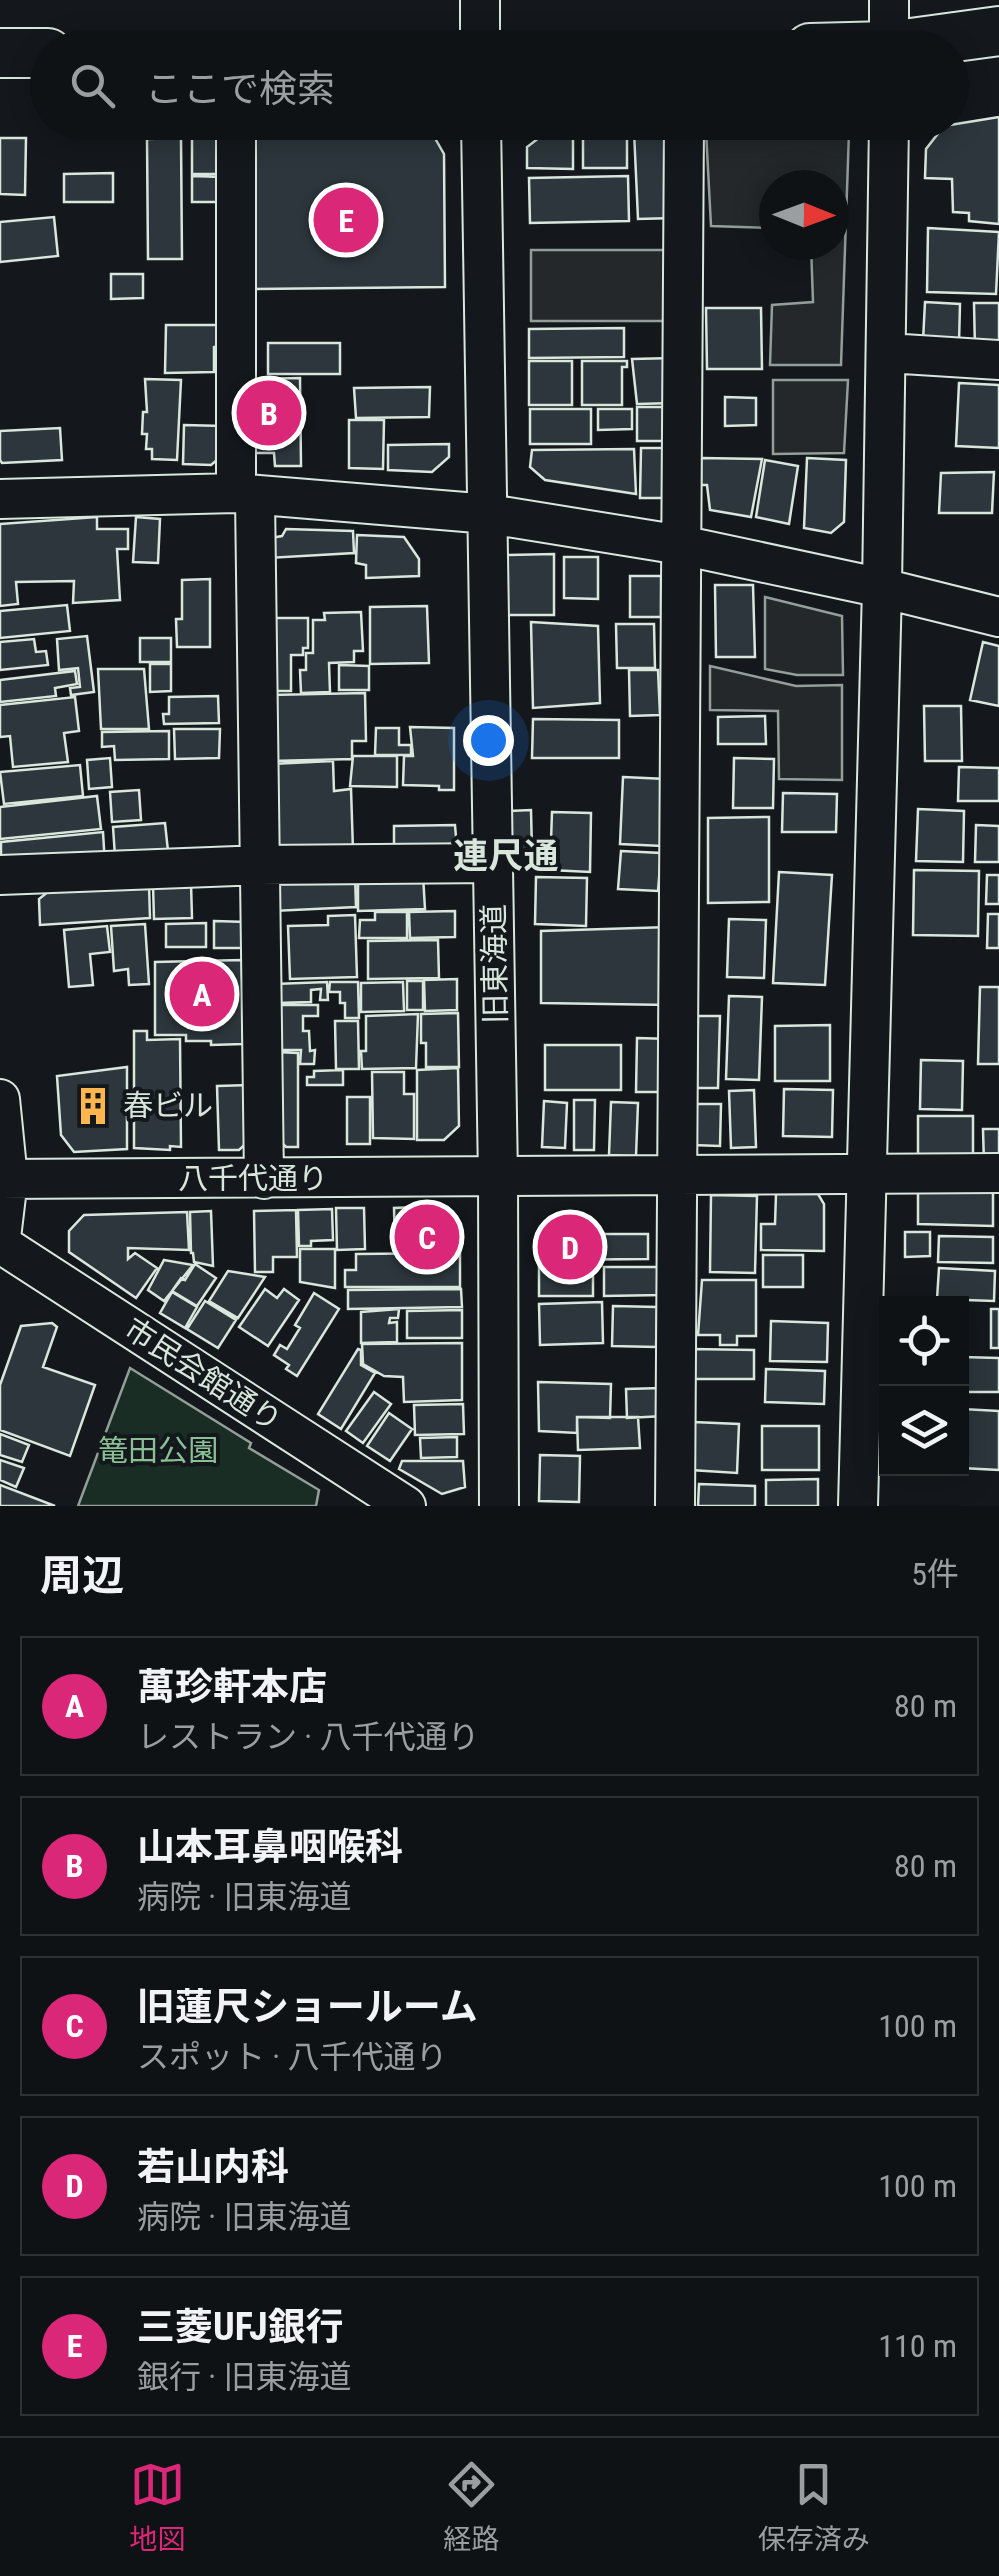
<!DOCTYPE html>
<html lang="ja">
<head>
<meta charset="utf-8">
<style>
  body { margin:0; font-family:"Roboto Condensed","Noto Sans JP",sans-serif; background:#1d2022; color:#f1f3f6 }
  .controls { position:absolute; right:30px; bottom:30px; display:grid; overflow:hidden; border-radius:0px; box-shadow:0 5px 25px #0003 }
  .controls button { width:90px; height:90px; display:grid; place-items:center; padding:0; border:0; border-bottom:2px solid #2f3234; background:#0f1215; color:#f1f3f6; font:50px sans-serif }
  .compass { position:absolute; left:759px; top:170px; width:90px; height:90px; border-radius:50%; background:#0f1215; box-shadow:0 5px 25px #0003; rotate:91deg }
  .you { position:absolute; left:488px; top:740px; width:35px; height:35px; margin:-25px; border:8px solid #fff; border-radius:50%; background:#1a73e8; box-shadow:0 0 0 15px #1a73e833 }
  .badge { display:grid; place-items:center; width:65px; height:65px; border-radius:50%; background:#db2777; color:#fff; font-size:32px; font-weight:700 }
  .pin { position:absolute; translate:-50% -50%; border:5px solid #fff; box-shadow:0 2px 10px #0006 }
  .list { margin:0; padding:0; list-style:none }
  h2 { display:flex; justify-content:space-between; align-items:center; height:130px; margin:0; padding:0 40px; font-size:42px }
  h2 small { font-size:32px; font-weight:400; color:#9b9ea0 }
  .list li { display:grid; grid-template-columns:65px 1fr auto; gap:30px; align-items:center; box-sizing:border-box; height:140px; margin:0 20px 20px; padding:0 20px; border:2px solid #2f3234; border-radius:0px }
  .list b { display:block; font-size:38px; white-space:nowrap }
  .list p { margin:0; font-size:32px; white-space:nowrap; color:#9b9ea0 }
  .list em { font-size:32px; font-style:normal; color:#9b9ea0 }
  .icon { flex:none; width:55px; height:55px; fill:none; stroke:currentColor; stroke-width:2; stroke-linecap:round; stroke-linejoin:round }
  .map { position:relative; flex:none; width:999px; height:1506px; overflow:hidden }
  .search { position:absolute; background:#0f1215; box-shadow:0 5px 25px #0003; left:30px; right:30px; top:30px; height:110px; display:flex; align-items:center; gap:25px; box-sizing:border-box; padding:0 35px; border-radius:55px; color:#9b9ea0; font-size:38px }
  .sheet { height:930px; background:#0f1215 }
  nav { display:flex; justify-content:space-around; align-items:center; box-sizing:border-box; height:140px; border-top:2px solid #2f3234; background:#0f1215; font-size:28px; color:#9b9ea0 }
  nav a { display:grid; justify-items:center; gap:5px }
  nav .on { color:#db2777 }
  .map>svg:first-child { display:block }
  .green { fill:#1a2d24; stroke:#939e99; stroke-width:2.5 }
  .parking { fill:#24282b; stroke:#939e99; stroke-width:2.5 }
  .building { fill:#2c363c; stroke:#d8e6dc; stroke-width:2.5 }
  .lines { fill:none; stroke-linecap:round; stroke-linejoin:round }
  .minor-casing { stroke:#d8e6dc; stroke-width:42 }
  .major-casing { stroke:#d8e6dc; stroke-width:52 }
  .minor { stroke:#14181c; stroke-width:38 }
  .major { stroke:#14181c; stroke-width:48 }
  .labels { text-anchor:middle; stroke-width:8; stroke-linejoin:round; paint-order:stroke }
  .street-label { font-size:30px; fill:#d8e6dc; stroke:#14181c }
  .poi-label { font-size:30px; fill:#d8e6dc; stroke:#14181c; text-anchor:start }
  .park-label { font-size:30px; fill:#8ac095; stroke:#14181c }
  .quarter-label { font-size:35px; font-weight:bold; fill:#d8e6dc; stroke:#14181c }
</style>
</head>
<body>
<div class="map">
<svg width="999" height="1506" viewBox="0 0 999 1506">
  <rect width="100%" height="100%" fill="#14181c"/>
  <path class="green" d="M130,1368L251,1443L249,1448L319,1490L316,1506H78Z"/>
  <path class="parking" d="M706,131L849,132L841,365H770L772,305L813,302L811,245H834V185H774V228L711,226Z
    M531,250H672V321H531Z
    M773,380H848L844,453L773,454Z
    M765,597L842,616L843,675H797L765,669Z
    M710,666L796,686L842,685V780L779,779L778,711L710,710Z"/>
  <path class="building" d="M999,117V224L969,221V213L953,212L952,179L925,178L926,149L944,126Z
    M660,130L670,141L674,218L638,219L634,131Z
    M548,131L573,132V169L527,168V147Z
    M192,133H214L223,141V174H192Z
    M432,133L444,154L445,287L249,289L248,147L259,136Z
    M627,133V168H583V134Z
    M0,138H26L25,195L0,194Z
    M181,138L182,259H148L147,139Z
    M113,173V202H64V174Z
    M192,176L222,177V202H192Z
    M628,176L629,221L530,223L529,178Z
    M54,217L58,256L0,262V222Z
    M928,228L999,232L996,294L927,292Z
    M111,274H143V298L111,299Z
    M925,302L960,304L959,343L923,341Z
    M974,303H999V349H975Z
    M706,308H761L762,369H707Z
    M166,325H219V346L214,347V372L165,373Z
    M624,328V357L529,358V329Z
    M268,343H340V374H268Z
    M674,358L675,403L637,404L632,359Z
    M529,361H572V405H529Z
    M582,361H627V367H622V405H582Z
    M300,378L301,466H275L274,453H250L249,379Z
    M145,379L181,380L177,460L152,459V449H146L147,434H142L143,412H147Z
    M959,383L999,385V448L956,446Z
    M430,387L429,417L356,418L354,388Z
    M725,397L756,398V425L725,426Z
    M637,407H674V441H637Z
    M530,409H591V444H530Z
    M598,409H632V429L598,430Z
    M349,420H384L383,469L349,468Z
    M184,425L223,426V455L211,465L183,464Z
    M60,428L62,460L2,463L0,460V431Z
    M449,444V457L432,472L388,470V445Z
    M641,448H673L672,498H640Z
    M634,449L636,494L545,480L530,467L532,450Z
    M701,458L762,459L751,517L710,510L707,485H701Z
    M807,458L846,460L844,522L831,533L804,528Z
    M765,460L798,466L789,524L756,517Z
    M994,472L992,513H939L941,473Z
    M97,517V529H128V549H117L120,600L73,603L74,581L16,582L18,604L0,606V524Z
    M136,517L160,519L158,563L133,562Z
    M286,529L353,531L354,553L268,558L270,538L282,536Z
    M357,535L404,537L419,559V576L366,578V565L356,563Z
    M554,554V615H502V555Z
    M564,557H598V599L564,598Z
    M630,576H661V617H630Z
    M210,579V647H177L176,619H182V580Z
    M715,585H753L755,657H716Z
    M67,605L70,631L0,638V611Z
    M427,606L429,663L370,664V607Z
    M361,612L363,651H354V662L329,663L330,692L301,693L300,670H306V653H313V620H325L324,613Z
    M264,618H308V648H303V655H291V691H264Z
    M531,622L598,626L600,703L533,708Z
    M616,624H654L655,668H617Z
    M87,636L94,692L71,695L70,688L80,687L78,668L59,670L57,639Z
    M140,638H171V662H140Z
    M34,639L36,652L46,651L48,665L0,670V642Z
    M983,642L999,646V706L970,700Z
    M150,664H171V691L150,692Z
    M339,665L369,666V690H339Z
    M98,669H144L149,729H101Z
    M629,670H658L660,715L630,716Z
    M75,671L77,684L55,688L56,696L0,702V680Z
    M365,693L366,741H352V759L271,761L269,695Z
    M218,696L219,723L164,724L163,714H169V697Z
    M75,697L79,731L64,733L68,762L13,767L10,736L0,737V705Z
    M924,706H961L962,761H925Z
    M765,716L766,744H718V717Z
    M533,719L619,720V758H532Z
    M410,727L454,728V790H439V786L403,785L404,756H413Z
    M376,728H399V745H411V755H375Z
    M174,729H220L219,758L175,759Z
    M169,731V759L115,760L114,746L102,747V732Z
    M353,756H397V787L350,786Z
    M110,758L112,787L89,789L87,760Z
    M734,758L774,759L773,808H733Z
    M333,761L334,791L351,789L353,850L282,852L271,845V764Z
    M80,765L83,796L4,804L0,772Z
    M959,767L999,768V801H958Z
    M623,777L666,779L662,846L620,844Z
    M139,790L141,820L112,822L110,792Z
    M783,793L837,794L836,832H782Z
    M97,796L101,829L0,839V807Z
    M918,809L964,811L963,862L916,861Z
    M531,810L532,852L511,853L509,811Z
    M552,812L591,813L590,872L550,870Z
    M769,817V902L708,903V818Z
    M165,823L168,851L115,856L113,827Z
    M455,825L456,837L444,851H394V826Z
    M976,825L999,826V862H975Z
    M103,832L105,865L1,863V842Z
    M621,851L661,853L658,891L618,889Z
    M914,870L979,871L978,936L913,935Z
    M779,872L832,875L825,985L773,983Z
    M283,875H355L356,907L273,911L272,886Z
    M358,875H423L425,909L358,911Z
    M987,875H999V904H986Z
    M536,877L587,878L586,926L535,924Z
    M191,883L192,918L154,919L153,885Z
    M149,885L150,918L40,925L39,899L49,891Z
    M455,911V937L410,938L409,912Z
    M375,912H407V938H359L360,920H375Z
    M988,914H999V948H987Z
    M355,915L357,977L290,979L288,926L328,925V916Z
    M729,919L766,920L764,978L727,977Z
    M214,921L247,922V948H214Z
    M206,923V947H166V924Z
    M145,924L149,984L129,985L128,969L114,971L111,926Z
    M107,926L110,952L90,954L93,985L69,987L64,930Z
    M669,927L670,1005L541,1003V931Z
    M438,940L439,978L368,979V941Z
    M242,960L243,1044L211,1045V1041H186V1035H155V962Z
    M457,979V1010L425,1011L424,980Z
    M407,981H423V1010H407Z
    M327,982L328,1000H320L321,989L311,990V1002L275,1003L274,984Z
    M330,982H358L359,1018H345V1003H340V992H329Z
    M403,982L404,1011L361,1012V983Z
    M980,987H999V1064H978Z
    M729,996L762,997L759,1080L726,1079Z
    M275,1005H318V1016H303V1031H309L310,1051L315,1050L314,1064H300L301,1050H276Z
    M458,1013L459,1067H426V1043H421V1014Z
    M418,1014L416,1068L362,1069L361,1051H366V1016Z
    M698,1016H720L718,1088H697Z
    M335,1021H358L359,1069H336Z
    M830,1025V1081H775V1026Z
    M134,1031H147V1040L180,1039L181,1147L170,1146V1150L134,1148Z
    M637,1038L671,1039L670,1092H636Z
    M545,1045H621V1090H545Z
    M275,1052L298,1053V1147H286L276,1137Z
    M921,1060L963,1061L962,1110L920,1109Z
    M127,1067V1149L74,1152L61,1135L57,1076Z
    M458,1068L459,1126L444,1140H417V1070Z
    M343,1070V1085H307V1077H314V1071Z
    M372,1072H404V1094H414V1139L373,1138Z
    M250,1085L251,1139L239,1150H219L217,1086Z
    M784,1089L833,1090L832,1137L783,1136Z
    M754,1090L756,1147L731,1148L729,1091Z
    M347,1097H370V1144H347Z
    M574,1100H595L594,1150H574Z
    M544,1101L567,1103L565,1148L542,1147Z
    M611,1102L638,1103L636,1156L609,1155Z
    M692,1104H721L720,1146L692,1145Z
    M918,1116H973V1164H918Z
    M983,1129H999V1164H984Z
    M918,1190L993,1191V1226L918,1224Z
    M776,1194H818L824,1204V1251L761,1250V1224H775Z
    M711,1195L757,1196L755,1273L710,1272Z
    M443,1206L460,1225L459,1250L395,1249L394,1208Z
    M336,1208H364L365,1249L337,1250Z
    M332,1209L333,1240L311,1241V1246H299L298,1210Z
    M296,1210L297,1257H273V1272H255L254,1211Z
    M211,1211L213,1266L194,1262L193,1253H191L190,1212Z
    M187,1212L189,1250L128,1248V1259L135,1253L157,1268L136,1298L69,1252V1231L84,1215Z
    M905,1232H930V1256L905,1257Z
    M539,1234H648V1259L539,1260Z
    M939,1236L993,1237V1263L938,1262Z
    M300,1249H335V1288L300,1282Z
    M460,1253V1287H345V1270H356V1254Z
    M763,1255H803V1287H763Z
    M164,1260L193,1265L164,1301L148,1290Z
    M195,1264L216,1278L197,1306L172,1291L181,1278L185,1280Z
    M539,1267H593V1296H539Z
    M604,1267H662V1295L604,1296Z
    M939,1268L995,1271L994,1301L937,1299Z
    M228,1271L265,1277L238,1318L209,1301Z
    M702,1280H756V1336H737V1345H720V1335H698Z
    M265,1289L277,1298L284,1289L299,1300L268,1346L239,1327Z
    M461,1289L462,1307L348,1309V1290Z
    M172,1292L197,1307L185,1328L160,1313Z
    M314,1293L339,1309L297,1376L286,1369L289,1365L274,1355L280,1345L287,1349L300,1328L295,1325Z
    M205,1301L236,1320L218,1348L187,1329Z
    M602,1302L603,1343L540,1345L539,1304Z
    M613,1306L657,1307L656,1347L612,1346Z
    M399,1309L398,1318H390L389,1323L397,1322V1342L361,1343V1312Z
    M991,1309H999V1348H991Z
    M462,1310V1338H407V1311Z
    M771,1321L828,1323L827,1362L770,1361Z
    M52,1323L57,1327L43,1367L95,1385L70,1456L0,1430V1385L21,1326Z
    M462,1343V1400L404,1402L403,1377L384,1376L363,1364L362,1344Z
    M358,1349L361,1350V1365L375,1373L341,1429L318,1414Z
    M691,1349L754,1350V1379H692Z
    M962,1357L999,1358V1392H962Z
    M766,1369L825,1371L824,1404L765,1402Z
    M538,1382L611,1384L610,1418L577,1417V1433L539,1431Z
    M662,1388L664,1416L627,1418L626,1389Z
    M374,1392L391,1404L363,1443L346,1431Z
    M463,1404L464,1434L415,1435L414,1405Z
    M962,1409L999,1411V1470L962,1468Z
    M389,1413L412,1429L390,1461L367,1446Z
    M577,1417H638L640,1448L578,1450Z
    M693,1422L739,1424L737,1473L691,1470Z
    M762,1426H819V1470H762Z
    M0,1434L29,1445L22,1462L0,1455Z
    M457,1437V1457L421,1458L420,1438Z
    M540,1455L580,1456L579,1502L539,1501Z
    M0,1460L24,1468L16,1487L0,1480Z
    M402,1461H463L465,1487L442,1494L399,1469Z
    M818,1479V1506H766V1480Z
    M699,1484L755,1486V1506H698Z
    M0,1485L55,1506H0Z"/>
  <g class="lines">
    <g class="minor-casing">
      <path id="minor" d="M480,0V48
        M889,48V0
        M236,122V493
        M481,122L498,1178L499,1506
        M887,353L999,360
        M255,497L264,1179
        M0,499L236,493L489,514L681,545L882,588L999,617
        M0,875L260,865L493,863
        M0,1099L8,1179L0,1246
        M0,1179L999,1173
        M1,1244L406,1506
        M675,1506L684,122
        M858,1506L882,588L889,122"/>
    </g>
    <g class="major-casing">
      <path id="major" d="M810,48L889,46L999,31
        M0,53H48"/>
    </g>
    <use href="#minor" class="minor"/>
    <use href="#major" class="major"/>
  </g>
  <defs>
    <g id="building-bare" transform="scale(3)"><path d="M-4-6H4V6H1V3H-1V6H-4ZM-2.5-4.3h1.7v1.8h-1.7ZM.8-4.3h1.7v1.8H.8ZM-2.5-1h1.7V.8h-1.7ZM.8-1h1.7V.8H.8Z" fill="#ffb74d" stroke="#14181c" stroke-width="2.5" paint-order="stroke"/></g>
  </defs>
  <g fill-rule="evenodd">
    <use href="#building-bare" x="93" y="1106"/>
  </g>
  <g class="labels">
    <g class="street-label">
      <text transform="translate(495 964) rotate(-91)" y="10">旧東海道</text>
      <text x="253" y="1189">八千代通り</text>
      <text transform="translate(203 1375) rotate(33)" y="10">市民会館通り</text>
    </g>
    <g class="poi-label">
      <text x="123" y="1116">春ビル</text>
    </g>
    <g class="park-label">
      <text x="158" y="1461">篭田公園</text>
    </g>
    <g class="quarter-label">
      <text x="506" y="868">連尺通</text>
    </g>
  </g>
</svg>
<div class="controls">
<button><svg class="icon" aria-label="locate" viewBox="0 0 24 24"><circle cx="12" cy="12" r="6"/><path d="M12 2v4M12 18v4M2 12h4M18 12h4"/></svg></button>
<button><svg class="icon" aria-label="layers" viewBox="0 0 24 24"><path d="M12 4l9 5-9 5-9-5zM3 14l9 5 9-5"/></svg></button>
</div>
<svg class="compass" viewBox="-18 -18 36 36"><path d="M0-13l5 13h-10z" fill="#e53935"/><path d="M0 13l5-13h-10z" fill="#9b9ea0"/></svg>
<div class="you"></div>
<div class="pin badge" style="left:202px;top:994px">A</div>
<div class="pin badge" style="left:269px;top:413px">B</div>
<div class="pin badge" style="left:427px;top:1237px">C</div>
<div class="pin badge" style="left:570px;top:1247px">D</div>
<div class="pin badge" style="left:346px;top:220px">E</div>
<div class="search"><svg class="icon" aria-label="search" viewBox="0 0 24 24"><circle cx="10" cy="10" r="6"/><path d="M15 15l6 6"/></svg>ここで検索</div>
</div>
<section class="sheet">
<h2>周辺<small>5件</small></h2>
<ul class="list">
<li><span class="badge">A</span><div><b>萬珍軒本店</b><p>レストラン · 八千代通り</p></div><em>80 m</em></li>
<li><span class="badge">B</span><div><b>山本耳鼻咽喉科</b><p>病院 · 旧東海道</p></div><em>80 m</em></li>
<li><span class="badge">C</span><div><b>旧蓮尺ショールーム</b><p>スポット · 八千代通り</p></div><em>100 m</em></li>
<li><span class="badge">D</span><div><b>若山内科</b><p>病院 · 旧東海道</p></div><em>100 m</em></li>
<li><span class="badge">E</span><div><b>三菱UFJ銀行</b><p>銀行 · 旧東海道</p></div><em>110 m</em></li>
</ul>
</section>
<nav>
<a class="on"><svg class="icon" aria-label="map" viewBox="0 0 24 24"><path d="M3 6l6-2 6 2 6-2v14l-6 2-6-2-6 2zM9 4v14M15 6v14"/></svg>地図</a>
<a><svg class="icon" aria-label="directions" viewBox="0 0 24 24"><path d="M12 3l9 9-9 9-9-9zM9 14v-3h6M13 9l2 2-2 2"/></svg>経路</a>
<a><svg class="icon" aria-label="saved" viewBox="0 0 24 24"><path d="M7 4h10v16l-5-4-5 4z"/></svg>保存済み</a>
</nav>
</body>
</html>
